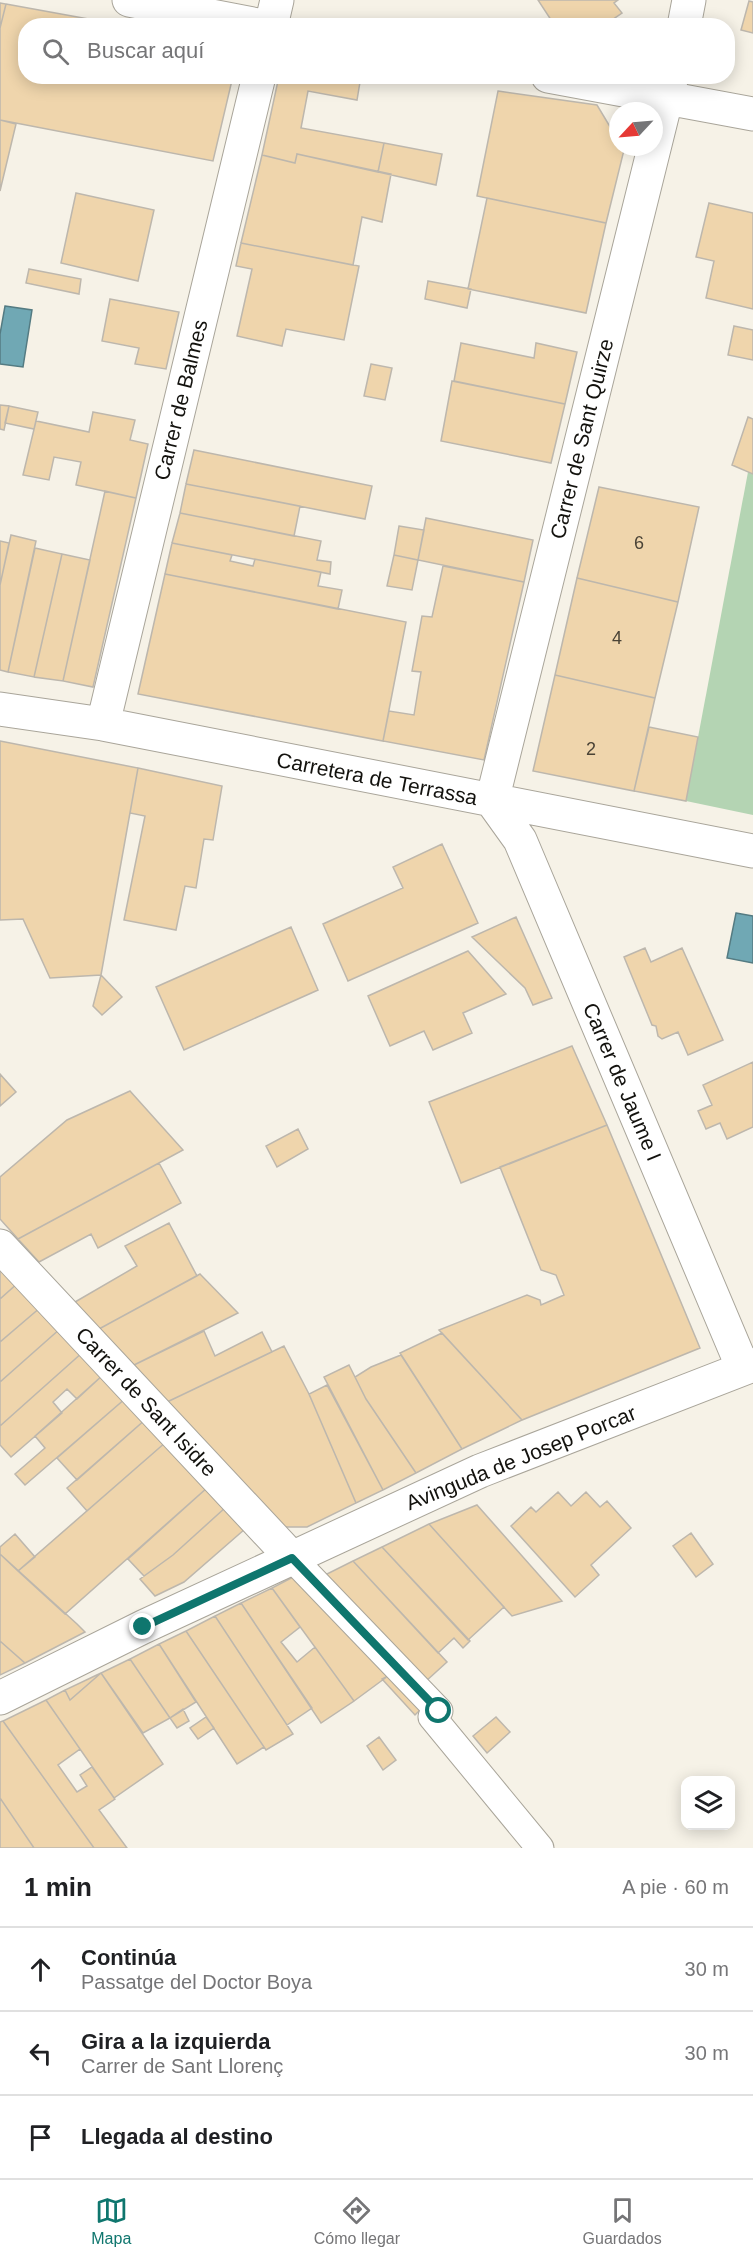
<!DOCTYPE html>
<html lang="es">
<head>
<meta charset="utf-8">
<style>
  body { margin:0; font-family:Arial,sans-serif; background:#f6f6f6; color:#202124 }
  .controls { position:absolute; right:18px; bottom:18px; display:grid; overflow:hidden; border-radius:12px; box-shadow:0 3px 15px #0003 }
  .controls button { width:54px; height:54px; display:grid; place-items:center; padding:0; border:0; border-bottom:2px solid #e0e0e0; background:#fff; color:#202124; font:30px sans-serif }
  .compass { position:absolute; left:609px; top:102px; width:54px; height:54px; border-radius:50%; background:#fff; box-shadow:0 3px 15px #0003; rotate:244deg }
  .stop { position:absolute; width:18px; height:18px; margin:-14px; border:4px solid #0f766e; border-radius:50%; background:#fff }
  .stop.end { background:#0f766e; border-color:#fff; box-shadow:0 2px 6px #0008 }
  .list { margin:0; padding:0; list-style:none }
  h2 { display:flex; justify-content:space-between; align-items:center; height:78px; margin:0; padding:0 24px; font-size:26px }
  h2 small { font-size:20px; font-weight:400; color:#757577 }
  .list li { display:grid; grid-template-columns:39px 1fr auto; gap:18px; align-items:center; box-sizing:border-box; height:84px; padding:0 24px; border-top:2px solid #e0e0e0 }
  .list b { display:block; font-size:22px; white-space:nowrap }
  .list p { margin:0; font-size:20px; white-space:nowrap; color:#757577 }
  .list em { font-size:20px; font-style:normal; color:#757577 }
  .icon { flex:none; width:33px; height:33px; fill:none; stroke:currentColor; stroke-width:2; stroke-linecap:round; stroke-linejoin:round }
  .map { position:relative; flex:none; width:753px; height:1848px; overflow:hidden }
  .search { position:absolute; background:#fff; box-shadow:0 3px 15px #0003; left:18px; right:18px; top:18px; height:66px; display:flex; align-items:center; gap:15px; box-sizing:border-box; padding:0 21px; border-radius:24px; color:#757577; font-size:22px }
  .sheet { height:330px; background:#fff }
  nav { display:flex; justify-content:space-around; align-items:center; box-sizing:border-box; height:84px; border-top:2px solid #e0e0e0; background:#fff; font-size:16px; color:#757577 }
  nav a { display:grid; justify-items:center; gap:3px }
  nav .on { color:#0f766e }
  .map>svg:first-child { display:block }
  .green { fill:#b4d4b3 }
  .water { fill:#70a8b4; stroke:#547b82; stroke-width:1.5 }
  .building { fill:#efd5ac; stroke:#bdb7ad; stroke-width:1.5 }
  .lines { fill:none; stroke-linecap:round; stroke-linejoin:round }
  .pedestrian-casing { stroke:#a9a59a; stroke-width:29 }
  .minor-casing { stroke:#a9a59a; stroke-width:35 }
  .pedestrian { stroke:#fff; stroke-width:27 }
  .minor { stroke:#fff; stroke-width:33 }
  .route { stroke:#0f766e; stroke-width:8 }
  .labels { text-anchor:middle; stroke-width:5; stroke-linejoin:round; paint-order:stroke }
  .number-label { font-size:18px; fill:#4a4336 }
  .street-label { font-size:21px; fill:#13120e; stroke:#fff }
</style>
</head>
<body>
<div class="map">
<svg width="753" height="1848" viewBox="0 0 753 1848">
  <rect width="100%" height="100%" fill="#f6f2e7"/>
  <path class="green" d="M748,472L753,474V815L686,801Z"/>
  <path class="water" d="M5,306L32,310L23,367L0,364V334Z
    M736,913L753,916V963L727,958Z"/>
  <path class="building" d="M538,0H618L614,3L622,13L603,26H592L589,21L583,26H555Z
    M749,1L753,2V33L741,30Z
    M0,3L6,4L0,28Z
    M6,4L127,26H26V76H233L213,161L0,120V28Z
    M279,76H361L357,100L308,91L301,128L384,143L378,172L297,154L295,163L262,155Z
    M498,91L597,105L618,140V147H622L624,150L606,223L477,196Z
    M0,120L16,124L0,191Z
    M384,143L442,154L436,185L378,172Z
    M297,154L391,174L382,222L362,217L353,265L241,243L262,155L295,163Z
    M76,193L154,210L138,281L61,263Z
    M487,198L606,223L586,313L468,289Z
    M709,203L753,213V309L706,298L714,261L696,257Z
    M241,243L359,266L344,340L286,329L282,346L237,336L252,269L236,266Z
    M29,269L81,279L79,294L26,283Z
    M428,281L471,289L467,308L425,299Z
    M110,299L179,312L166,369L135,364L139,348L102,341Z
    M734,326L753,330V360L728,355Z
    M461,343L534,358L536,343L577,352L565,404L454,381Z
    M371,364L392,368L385,400L364,396Z
    M452,381L565,404L551,463L441,441Z
    M0,405L9,406L4,430L0,429Z
    M9,406L38,412L34,429L5,423Z
    M93,412L135,420L130,440L148,444L136,498L76,485L81,462L54,457L49,480L23,475L36,421L89,432Z
    M748,417L753,419V474L732,465Z
    M194,450L372,486L365,519L186,484Z
    M186,484L300,506L294,536L180,513Z
    M599,487L699,507L678,602L577,578Z
    M105,491L136,498L93,687L63,681Z
    M180,513L321,541L317,560L331,562L330,574L172,543Z
    M426,518L533,540L524,582L418,560Z
    M399,526L424,530L418,560L394,555Z
    M11,535L36,541L8,672L0,670V585Z
    M0,541L9,543L0,585Z
    M172,543L232,555L230,561L253,566L255,559L321,572L318,586L342,590L338,609L165,574Z
    M35,548L62,554L34,677L8,672Z
    M62,554L90,560L63,681L34,677Z
    M394,555L418,560L412,590L387,586Z
    M443,566L524,582L484,760L383,741L389,711L414,715L421,672L412,671L422,616L432,617Z
    M165,574L406,622L383,741L138,694Z
    M577,578L678,602L655,698L555,675Z
    M555,675L655,698L634,791L533,771Z
    M649,727L698,737L686,801L634,791Z
    M0,741L138,768L101,975L50,978L23,919L0,920Z
    M138,768L222,786L213,840L204,839L196,888L185,886L176,930L124,920L145,816L130,813Z
    M442,844L478,923L348,981L323,924L403,888L393,867Z
    M516,917L552,998L533,1005L525,988L472,937Z
    M291,927L318,990L184,1050L156,987Z
    M645,948L651,962L682,948L723,1040L688,1055L678,1032L662,1039L658,1036L656,1026L652,1025L624,957Z
    M468,951L506,994L463,1013L472,1033L433,1050L424,1031L390,1046L368,996Z
    M101,975L122,997L102,1015L93,1006Z
    M572,1046L607,1125L461,1183L429,1102Z
    M753,1062V1127L727,1139L720,1123L706,1129L698,1111L712,1105L703,1085Z
    M0,1074L16,1092L0,1106Z
    M130,1091L183,1150L18,1239L0,1219V1177L67,1120Z
    M607,1125L700,1348L522,1420L439,1330L527,1295L540,1300L541,1305L564,1295L556,1275L541,1270L500,1167Z
    M298,1129L308,1149L277,1167L266,1146Z
    M159,1163L181,1203L98,1248L91,1234L39,1262L18,1239Z
    M169,1223L197,1276L99,1329L75,1302L137,1266L125,1246Z
    M0,1262L19,1282L0,1299Z
    M200,1274L238,1313L134,1365L99,1329Z
    M19,1282L41,1307L0,1342V1299Z
    M41,1307L61,1328L0,1382V1342Z
    M61,1328L83,1352L0,1426V1382Z
    M204,1331L215,1356L262,1332L272,1352L167,1402L134,1365Z
    M442,1333L522,1420L462,1449L400,1353Z
    M284,1346L309,1394L356,1503L307,1527H281L167,1402Z
    M83,1352L104,1374L77,1399L67,1389L53,1402L62,1413L11,1457L0,1445V1426Z
    M401,1355L462,1449L416,1473L366,1399L355,1377L371,1367Z
    M349,1365L366,1399L416,1473L383,1490L324,1377Z
    M104,1374L126,1398L25,1485L15,1474L45,1448L35,1436Z
    M327,1385L383,1490L356,1503L309,1394Z
    M126,1398L146,1419L77,1480L57,1458Z
    M146,1419L166,1442L87,1511L67,1488Z
    M166,1442L208,1487L65,1614L18,1571Z
    M208,1487L226,1507L173,1555L144,1576L128,1559Z
    M558,1492L571,1506L586,1492L600,1507L607,1501L631,1528L591,1565L599,1575L575,1597L511,1526L531,1507L536,1512Z
    M477,1505L562,1601L512,1616L429,1524Z
    M226,1507L245,1529L184,1582L155,1596L140,1579L173,1555Z
    M429,1524L504,1607L468,1640L382,1547Z
    M691,1533L713,1564L696,1577L673,1546Z
    M15,1534L35,1557L18,1571L0,1554V1547Z
    M382,1547L470,1641L463,1648L454,1638L438,1653L353,1561Z
    M0,1554L77,1624L85,1632L25,1663L0,1641Z
    M353,1561L447,1662L425,1682L325,1575Z
    M295,1576L388,1676L354,1701L272,1588Z
    M272,1588L300,1627L281,1642L297,1662L315,1647L354,1701L321,1723L241,1603Z
    M241,1603L312,1708L287,1725L215,1616Z
    M215,1616L293,1734L266,1750L186,1631Z
    M186,1631L264,1747L237,1764L159,1644Z
    M0,1641L25,1663L0,1675Z
    M159,1644L196,1702L170,1718L130,1659Z
    M130,1659L170,1718L143,1733L101,1673Z
    M101,1673L163,1764L114,1798L46,1700L65,1690L70,1700Z
    M101,1673L70,1700L65,1690Z
    M388,1676L420,1710L415,1715L382,1679Z
    M46,1700L80,1749L58,1765L77,1792L87,1786L80,1775L92,1767L115,1799L99,1810L127,1848H94L3,1721Z
    M183,1709L189,1721L177,1728L170,1718Z
    M206,1717L214,1728L198,1739L190,1728Z
    M496,1717L510,1732L487,1753L473,1736Z
    M3,1721L94,1848H34L0,1798V1722Z
    M379,1737L396,1760L383,1770L367,1746Z
    M0,1798L34,1848H0Z"/>
  <g class="lines">
    <g class="pedestrian-casing">
      <path id="pedestrian" d="M292,1558L439,1711L432,1717L540,1848"/>
    </g>
    <g class="minor-casing">
      <path id="minor" d="M129,0L263,26
        M271,26L277,0
        M684,26L689,0
        M548,76L753,114
        M0,709L103,724L753,851
        M103,724L259,76
        M492,801L672,76
        M492,801L520,840L743,1368
        M0,1246L292,1558
        M0,1698L143,1627L480,1471L753,1365"/>
    </g>
    <use href="#pedestrian" class="pedestrian"/>
    <use href="#minor" class="minor"/>
  </g>
  <g class="lines">
    <path class="route" d="M143,1627L292,1558L439,1711"/>
  </g>
  <g class="labels">
    <g class="number-label">
      <text x="639" y="549">6</text>
      <text x="617" y="644">4</text>
      <text x="591" y="755">2</text>
    </g>
    <g class="street-label">
      <text transform="translate(181 400) rotate(-76)" y="7">Carrer de Balmes</text>
      <text transform="translate(582 439) rotate(-76)" y="7">Carrer de Sant Quirze</text>
      <text transform="translate(377 779) rotate(11)" y="7">Carretera de Terrassa</text>
      <text transform="translate(622 1082) rotate(67)" y="7">Carrer de Jaume I</text>
      <text transform="translate(146 1402) rotate(47)" y="7">Carrer de Sant Isidre</text>
      <text transform="translate(521 1458) rotate(-22)" y="7">Avinguda de Josep Porcar</text>
    </g>
  </g>
</svg>
<div class="controls">
<button><svg class="icon" aria-label="layers" viewBox="0 0 24 24"><path d="M12 4l9 5-9 5-9-5zM3 14l9 5 9-5"/></svg></button>
</div>
<svg class="compass" viewBox="-18 -18 36 36"><path d="M0-13l5 13h-10z" fill="#e53935"/><path d="M0 13l5-13h-10z" fill="#757577"/></svg>
<div class="stop" style="left:439px;top:1711px"></div>
<div class="stop end" style="left:143px;top:1627px"></div>
<div class="search"><svg class="icon" aria-label="search" viewBox="0 0 24 24"><circle cx="10" cy="10" r="6"/><path d="M15 15l6 6"/></svg>Buscar aquí</div>
</div>
<section class="sheet">
<h2>1 min<small>A pie · 60 m</small></h2>
<ul class="list">
<li><svg class="icon" aria-label="ahead" viewBox="0 0 24 24"><path d="M12 20V5M6 11l6-6 6 6"/></svg><div><b>Continúa</b><p>Passatge del Doctor Boya</p></div><em>30 m</em></li>
<li><svg class="icon" aria-label="left" viewBox="0 0 24 24"><path d="M17 20v-9H6M10 6l-5 5 5 5"/></svg><div><b>Gira a la izquierda</b><p>Carrer de Sant Llorenç</p></div><em>30 m</em></li>
<li><svg class="icon" aria-label="arrive" viewBox="0 0 24 24"><path d="M6 21V4h12l-3 4 3 4H6"/></svg><div><b>Llegada al destino</b></div></li>
</ul>
</section>
<nav>
<a class="on"><svg class="icon" aria-label="map" viewBox="0 0 24 24"><path d="M3 6l6-2 6 2 6-2v14l-6 2-6-2-6 2zM9 4v14M15 6v14"/></svg>Mapa</a>
<a><svg class="icon" aria-label="directions" viewBox="0 0 24 24"><path d="M12 3l9 9-9 9-9-9zM9 14v-3h6M13 9l2 2-2 2"/></svg>Cómo llegar</a>
<a><svg class="icon" aria-label="saved" viewBox="0 0 24 24"><path d="M7 4h10v16l-5-4-5 4z"/></svg>Guardados</a>
</nav>
</body>
</html>
